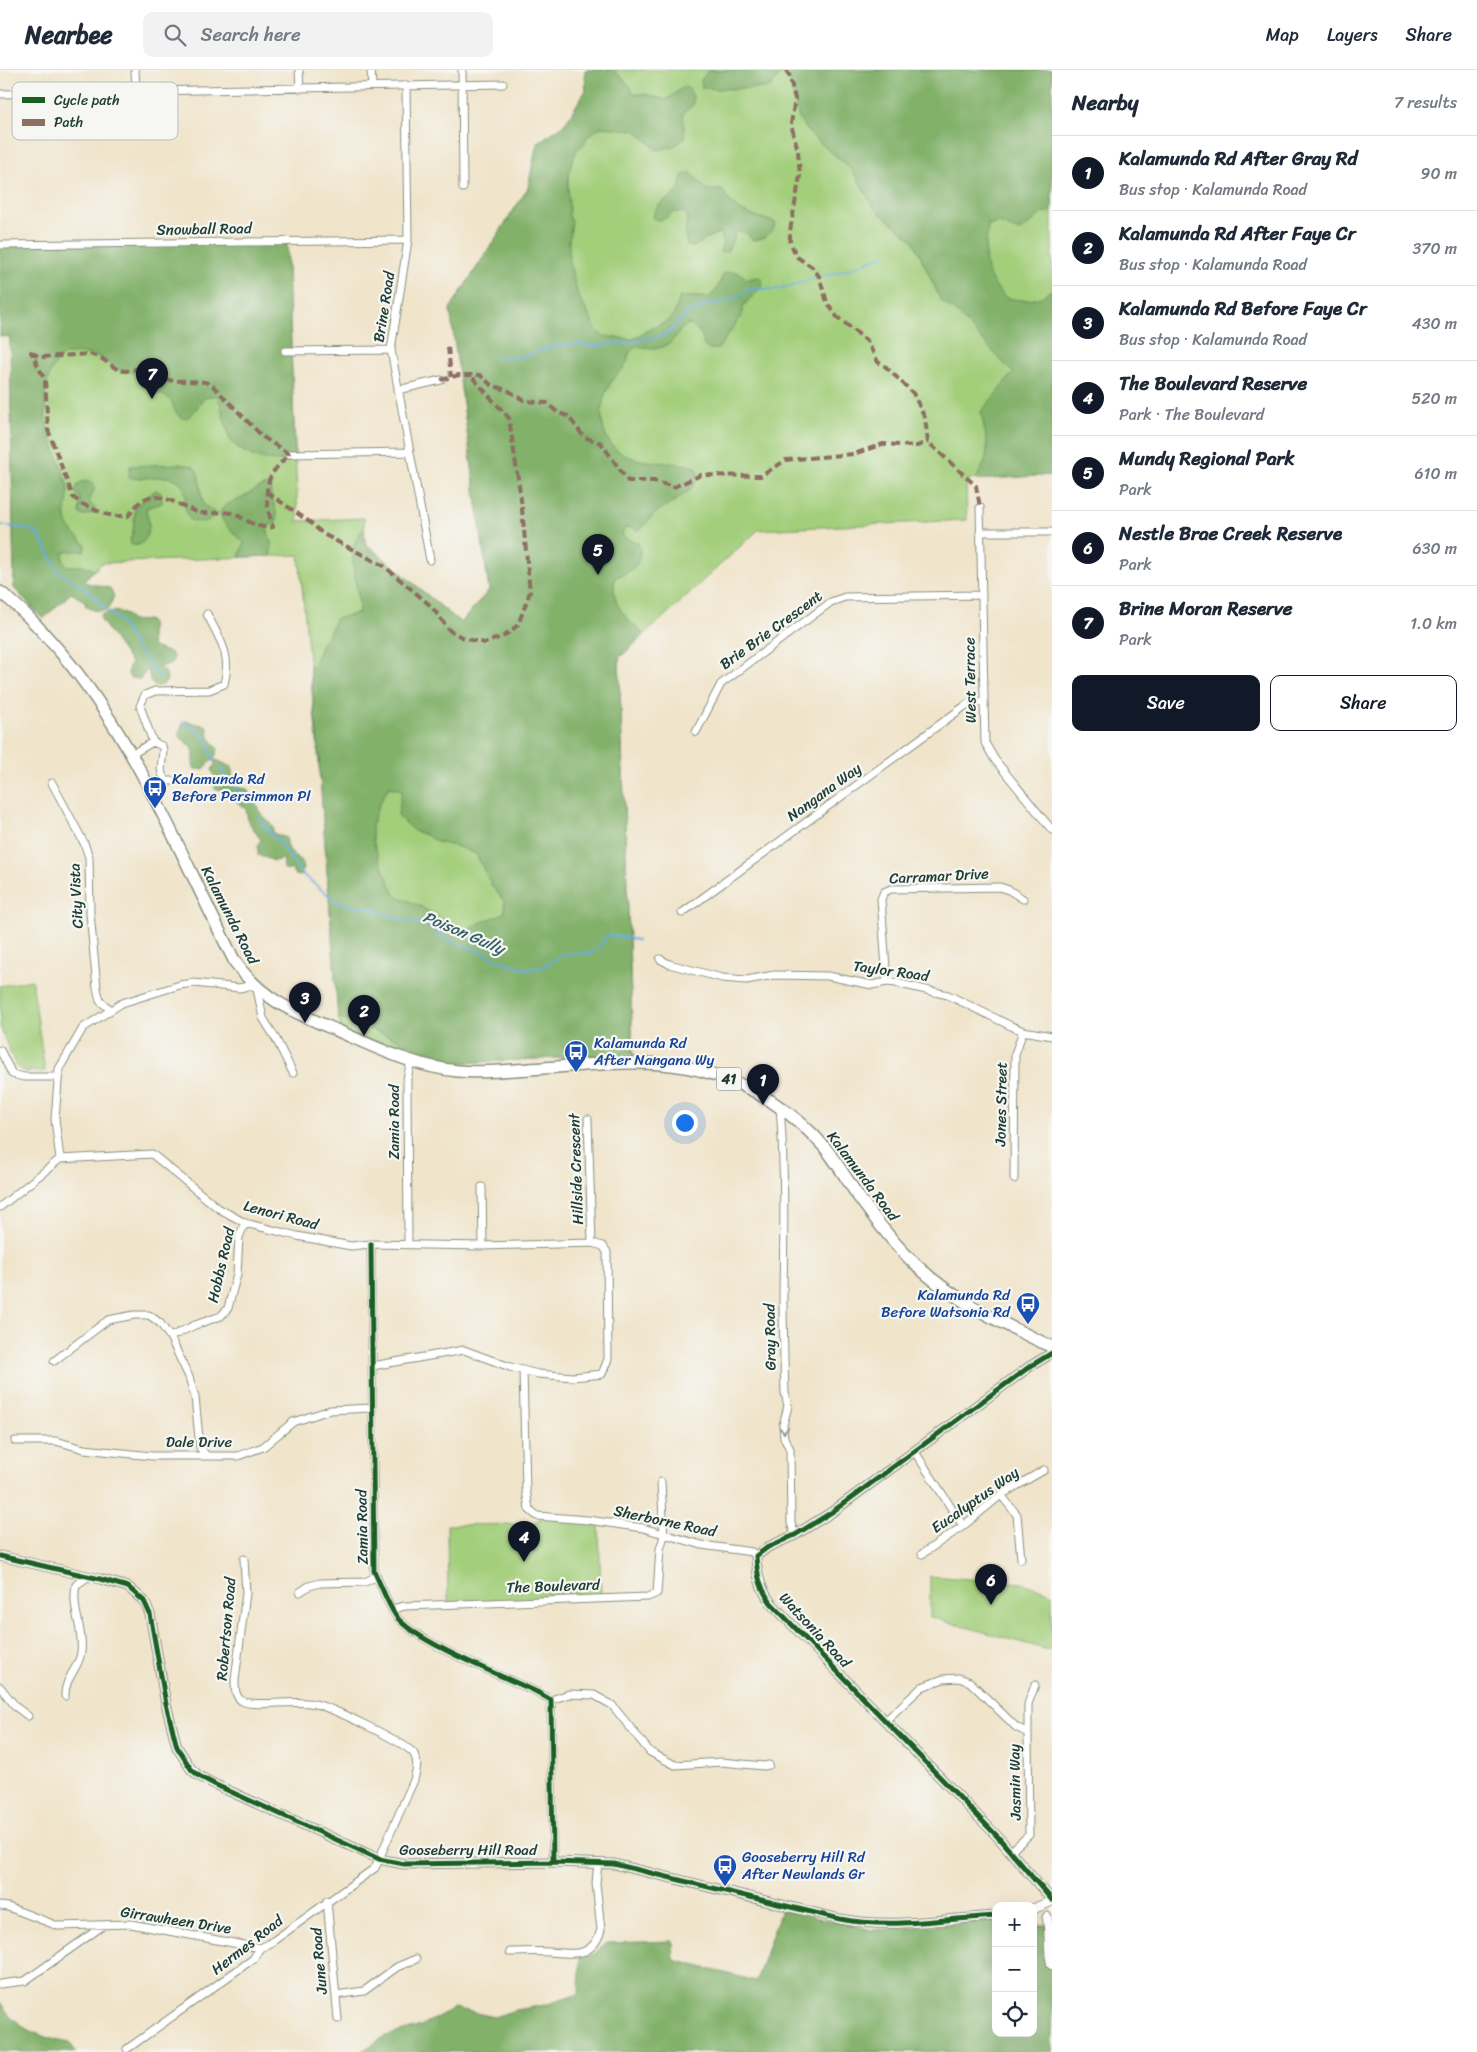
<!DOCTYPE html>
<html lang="en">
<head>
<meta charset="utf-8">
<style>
  body { margin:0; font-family:Sriracha,sans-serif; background:#f2f2f3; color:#1f2937 }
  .controls { position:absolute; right:15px; bottom:15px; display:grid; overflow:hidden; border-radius:10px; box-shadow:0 5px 20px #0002 }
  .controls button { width:45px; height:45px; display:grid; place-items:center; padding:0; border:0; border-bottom:1px solid #e0e1e3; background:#fff; color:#1f2937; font:25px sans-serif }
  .you { position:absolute; left:684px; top:1052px; width:18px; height:18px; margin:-12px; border:4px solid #fff; border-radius:50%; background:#1a73e8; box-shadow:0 0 0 8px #1a73e833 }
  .badge { display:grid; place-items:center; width:32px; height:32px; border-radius:50%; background:#111827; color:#fff; font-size:16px; font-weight:700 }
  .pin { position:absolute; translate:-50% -41px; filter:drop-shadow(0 1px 2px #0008) }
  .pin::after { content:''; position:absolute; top:26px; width:18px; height:15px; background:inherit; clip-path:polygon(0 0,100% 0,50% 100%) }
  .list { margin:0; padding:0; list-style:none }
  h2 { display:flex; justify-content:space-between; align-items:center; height:65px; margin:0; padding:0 20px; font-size:21px }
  h2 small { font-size:16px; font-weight:400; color:#747a83 }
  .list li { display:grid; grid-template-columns:32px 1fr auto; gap:15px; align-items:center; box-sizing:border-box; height:75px; padding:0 20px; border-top:1px solid #e0e1e3 }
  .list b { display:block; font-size:19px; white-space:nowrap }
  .list p { margin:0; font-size:16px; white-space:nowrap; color:#747a83 }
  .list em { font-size:16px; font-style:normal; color:#747a83 }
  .actions { display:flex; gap:10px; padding:15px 20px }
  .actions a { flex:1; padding:11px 0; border:1px solid #111827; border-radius:10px; text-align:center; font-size:18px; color:#111827 }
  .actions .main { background:#111827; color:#fff }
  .icon { flex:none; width:28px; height:28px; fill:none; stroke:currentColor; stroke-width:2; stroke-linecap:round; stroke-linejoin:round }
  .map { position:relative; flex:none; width:1052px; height:1982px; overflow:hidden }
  header { display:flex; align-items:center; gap:30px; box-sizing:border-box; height:70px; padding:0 25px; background:#fff; border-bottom:1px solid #e0e1e3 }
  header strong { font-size:24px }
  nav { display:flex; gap:28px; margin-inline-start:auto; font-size:18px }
  .search { width:350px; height:45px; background:#f2f2f3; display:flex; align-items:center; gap:12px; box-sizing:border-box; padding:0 18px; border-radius:10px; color:#747a83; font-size:19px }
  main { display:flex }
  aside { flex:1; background:#fff }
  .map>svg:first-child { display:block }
  .green { fill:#a3ce7a; stroke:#618657 }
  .forest { fill:#82b16a; stroke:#50774f; fill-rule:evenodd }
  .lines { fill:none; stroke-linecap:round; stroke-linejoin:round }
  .stream { stroke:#68acdd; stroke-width:2 }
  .minor-casing { stroke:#88907f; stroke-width:9 }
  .tertiary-casing { stroke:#88907f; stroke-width:11 }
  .primary-casing { stroke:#88907f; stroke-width:14 }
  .minor { stroke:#fff; stroke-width:7 }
  .tertiary { stroke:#fff; stroke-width:9 }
  .primary { stroke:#fff; stroke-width:11 }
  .quiet { stroke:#8d6e63; stroke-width:4; stroke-dasharray:8 4; stroke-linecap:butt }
  .cycleway-casing { stroke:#f6f6f2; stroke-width:8 }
  .cycleway { stroke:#1b5e20; stroke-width:5 }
  .oneway { stroke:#8f9e9a }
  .labels { text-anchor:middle; stroke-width:4.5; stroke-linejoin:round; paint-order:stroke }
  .shield { fill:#f6f6f2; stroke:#60746d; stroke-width:1 }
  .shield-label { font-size:14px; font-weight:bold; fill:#1f3d34 }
  .street-label { font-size:15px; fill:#1f3d34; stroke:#f6f6f2 }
  .transit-label { font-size:15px; fill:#164399; stroke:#f6f6f2; text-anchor:start }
  .water-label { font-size:16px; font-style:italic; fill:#355e67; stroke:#f6f6f2 }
  .key { fill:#f6f6f2; stroke:#b6beb9; stroke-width:1 }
  .key-label { font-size:14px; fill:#1f3d34 }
</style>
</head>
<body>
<header>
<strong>Nearbee</strong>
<div class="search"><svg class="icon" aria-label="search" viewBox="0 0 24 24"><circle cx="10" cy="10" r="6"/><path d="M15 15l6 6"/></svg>Search here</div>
<nav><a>Map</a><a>Layers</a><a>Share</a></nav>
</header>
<main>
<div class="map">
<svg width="1052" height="1982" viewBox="0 0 1052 1982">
  <rect width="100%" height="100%" fill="#f6f6f2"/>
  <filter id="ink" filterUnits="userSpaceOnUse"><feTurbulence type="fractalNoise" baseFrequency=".02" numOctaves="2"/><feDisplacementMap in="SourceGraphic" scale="10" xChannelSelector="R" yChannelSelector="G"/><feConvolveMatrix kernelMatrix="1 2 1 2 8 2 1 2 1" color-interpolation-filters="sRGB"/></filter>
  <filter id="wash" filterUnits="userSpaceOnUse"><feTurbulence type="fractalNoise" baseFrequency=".0096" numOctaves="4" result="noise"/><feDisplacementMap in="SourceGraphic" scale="20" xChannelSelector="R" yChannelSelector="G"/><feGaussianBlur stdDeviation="1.12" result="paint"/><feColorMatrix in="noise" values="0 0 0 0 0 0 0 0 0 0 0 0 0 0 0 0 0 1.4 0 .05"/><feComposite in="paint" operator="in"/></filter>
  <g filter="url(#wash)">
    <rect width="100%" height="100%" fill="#f0e4ca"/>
    <path class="green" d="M585,0H1052V405L966,410L967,450L758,460L619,588L633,984L460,993L458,1001L343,963L338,947L319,694L299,485L102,493L43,549L14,518L10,267L0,266L287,172L298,451L364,448L365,473L461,553L489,520L450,239L528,118L537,73L564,55L586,21Z
      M32,910L45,1001L25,1002L16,996L0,957V916Z
      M545,1446L599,1451L601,1528L448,1534L447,1455L531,1454Z
      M930,1506L1022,1513L1052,1523V1581L930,1547Z"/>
    <path class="forest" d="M585,0H614L629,15L634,24H646L666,30L685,16C692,21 694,27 693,35L683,43L685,68C677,77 668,78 657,80L635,60L600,57L587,67L584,74L578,78L571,94L568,112L569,136V146L572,152L569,171V191L578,225L596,259L603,266L627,269H633L644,262L670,250L674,244L680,227H709L716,221L724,203C733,201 740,201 746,209L759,207L762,210V216L743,236L742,245L718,279H709L703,275C704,264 698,260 688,254C678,260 674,273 663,277C653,281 637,272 630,282C627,286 628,292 625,296C620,302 614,307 610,314C597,335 598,369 621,383C644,396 672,390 696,397C705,419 672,431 658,441C651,447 646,454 639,461L628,457L624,459L622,464L625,468L638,473C645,491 632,503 615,507C610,535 625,547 644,564L619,588L633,984L460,993L338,947L319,694L320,689L310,599C316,591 318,583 322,574C327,566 332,559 335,549L359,543C361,517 341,479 364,459L365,473L461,553L489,520L450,239L528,118L537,73L564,55L586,20ZM389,717L402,720L398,746L414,761L426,765L437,772L462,778L476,784L492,816L504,831L505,842C492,850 474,852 464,864L420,836L395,825C388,808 374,781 372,765C370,751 381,729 389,717Z
      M709,0H1052V141C1038,142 1031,156 1019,161L999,153L988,155C985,188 980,201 1005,227C1022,232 1039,232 1052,219V405L975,410C994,381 986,372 981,342L1013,303L959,245L941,231L913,170L875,139L852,100L810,64L799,49L787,1L779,5L771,17L765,18L719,19L702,18L701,10Z
      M690,102L707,120H723C735,146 754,144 776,153C772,164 764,170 752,170C747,162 745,161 735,162L734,168L727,182H720L723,172L722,166L718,163L705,169L694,177L687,176L685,163L688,147L683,142H673C667,148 662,153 653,148C657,127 672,133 679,118C681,115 681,110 682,106Z
      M287,172L295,391C269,392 248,390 230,370L218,326C197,324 201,340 188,347C186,348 183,349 181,347C175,345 174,335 171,331C166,324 157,324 150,320C142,314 138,306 130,301C116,303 112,294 101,288C91,282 76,284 65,284C43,299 42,335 48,359C53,377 62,396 67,414C69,420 68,427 67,433C62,455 72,461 86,475L84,481H69L63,483V490L67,496H86L94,500L84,510L87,513L110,518L114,526L108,540C101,542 91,541 85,535L86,532L71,523L43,549L14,518L10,267L0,266V175Z
      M178,394L193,396L198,403L203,434L214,442C211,455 200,452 190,450C182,436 188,435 185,423C180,396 146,412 129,408L130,396Z
      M85,411L92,413L95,418L89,431L95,439L93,443L83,446L79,443L81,430L75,421L79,413Z
      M268,415H271C268,429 279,437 276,452L267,458L272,476L270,486L239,487L244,473C238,465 210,447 225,436C229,433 235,431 240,429C250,424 257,417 268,415Z
      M156,420L161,423L162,433L146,438C146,444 149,449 149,455C149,465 142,480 131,474L130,469L133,463L135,439L138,434Z
      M113,541L125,543L132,551L149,550C155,557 148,566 153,577L171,583L174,587C173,595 166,596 160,596C170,604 170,617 154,616L150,611L148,599L140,609L130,608C126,602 128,599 131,593L101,550V545Z
      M186,651L207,656L209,667L218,679L216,685L204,699H195C192,694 193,693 194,687C195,677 185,671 178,666L183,653Z
      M214,689L232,697V708L235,717L247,719L253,732L259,737V741L273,756V763C293,771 283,764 290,782L302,791L303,801L301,806L295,805L291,799L287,801C282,798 283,794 284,789L274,791L258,785V774L261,770L248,751L246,738L238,733L236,728L226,720L215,719V708L212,700L215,695Z
      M781,1840L873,1860L996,1851V1963H1033V1855H1052V1982H360L386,1966L421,1956L454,1938L494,1947L515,1940L545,1935L579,1924L580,1888L594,1884L607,1873L673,1871L674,1890L756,1911Z
      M0,1932C16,1958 41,1968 70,1973L76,1982H0Z"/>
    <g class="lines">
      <path class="stream" d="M822,206L837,203L883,186
        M494,288H519L553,276L575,274L592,276L637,271L661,266L670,262L686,244L706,235L734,229L750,219H777L792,216L816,207
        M0,455L23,458L34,461L41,469L60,503L85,518L106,539
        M109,541L124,556L134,575L161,609
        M183,652C205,665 207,665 213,691
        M220,698L230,713L246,726L249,732
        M258,746L264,756L279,772L302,804L337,832L352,836L371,838L400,850L418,853L429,857L442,867L453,872L483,882L496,889L525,899L541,898L564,884L590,883L599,878L607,866L610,865L637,870"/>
    </g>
  </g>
  <g filter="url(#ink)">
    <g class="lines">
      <g class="minor-casing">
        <path id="minor" d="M135,0L136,21
          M299,0L300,19
          M371,0L372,15
          M462,0L463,118
          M406,15L408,170L391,280L430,490
          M0,24L503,14
          M0,175L408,170
          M285,281L391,280
          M398,320L441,310
          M289,384L410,382
          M980,437L985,673L995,690L1052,760
          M980,462H1052
          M696,662L721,614L831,532L845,527L982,525
          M132,684L153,672
          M202,711H167C157,704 163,690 163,680L162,676L153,672L140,636L145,625L155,621L209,620L224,614C232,584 220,570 207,544
          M52,713L84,773L89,787L90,843L97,918L100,931L111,940
          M682,843L969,633L984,631
          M660,889L669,894L722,908L746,910L774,905L828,906L872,915L887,912L896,913L948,925L1011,956L1023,961L1052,966
          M887,912L881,829L884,822L891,819L1000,817L1009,820L1023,829
          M257,919L263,948L276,969L293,1003
          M0,980L12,1004L24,1007H58
          M780,1037C785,1099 784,1161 783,1224C783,1257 784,1290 785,1323L788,1336L783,1355L784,1368L790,1379L791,1453L795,1465
          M60,1089L55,1049L59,999L83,958L122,933L180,915L194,913L239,918L253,915
          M1014,1109L1015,984L1023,961
          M482,1117L483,1176
          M0,1137L60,1089L152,1084L218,1138L245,1153L297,1166L351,1176L371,1174L483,1176L592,1173
          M371,1174L374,1501C381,1515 387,1533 396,1546C413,1571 507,1608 537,1622L551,1630L553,1792
          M408,1174L407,1009L411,991
          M170,1267L195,1255L221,1246L228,1238L237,1204L239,1167L245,1153
          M54,1291L108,1250L134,1245H149L160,1253L170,1267L189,1307L195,1327L200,1378L206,1385
          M372,1296L464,1280L510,1297L538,1304L573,1307L602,1304L608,1289L607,1182L603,1176L592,1173L588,1049
          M523,1300L526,1420L529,1439L537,1446L588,1450L643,1458L702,1475L752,1482L756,1486
          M15,1371H56L84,1379L152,1386H238L263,1377L293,1352L330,1340L372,1338
          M915,1382L963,1456
          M1001,1425L1017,1445L1021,1489
          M922,1484L963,1456L1001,1425L1044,1400
          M300,1522L309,1516L320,1513L365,1512L377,1506
          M392,1539L405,1536L648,1527L657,1523L660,1479L664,1466L661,1412
          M0,1617L16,1637L28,1646
          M65,1626C64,1608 80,1597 81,1582C84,1559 71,1540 76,1515L89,1506
          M551,1630L569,1624L594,1625L612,1635L650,1682L675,1695L721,1692L764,1696L769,1695
          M885,1651L922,1617L943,1609L959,1608L970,1612L1016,1657L1028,1663L1029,1765L1010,1782
          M1028,1663V1634L1035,1615
          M327,1831L338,1949
          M0,1836L8,1837L58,1856L131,1854L260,1878
          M510,1882C523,1882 537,1881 550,1882C573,1884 593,1888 601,1860L596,1813L598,1793
          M0,1914L25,1911L104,1855
          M336,1925L364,1921L397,1897L416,1889
          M127,1979L253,1889L260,1878L269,1874L375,1798L414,1710C416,1701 419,1693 414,1684C407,1673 330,1637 315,1634C296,1629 256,1638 242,1631C235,1627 235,1618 235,1610L246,1523L244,1489"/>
      </g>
      <g class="tertiary-casing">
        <path id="tertiary" d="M1052,1283L1029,1297L832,1442L795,1465L768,1477L756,1486C757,1505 760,1518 771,1533L997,1766L1052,1830
          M0,1486L100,1509L128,1517L144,1531L150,1544L166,1634L177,1677L191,1699L199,1706L216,1715L379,1789L404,1794L553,1792L614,1794L840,1849C892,1859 943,1849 996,1846
          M1033,1839L1052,1831
          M1047,1847C1051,1863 1047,1880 1052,1895"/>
      </g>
      <g class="primary-casing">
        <path id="primary" d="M0,522C24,540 43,562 62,584C140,677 180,785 235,892C262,930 294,942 336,960C375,977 415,997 458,1001C477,1003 496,1001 515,1000C575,997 650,985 706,1002C751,1014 796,1043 826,1079C838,1094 847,1110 858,1126C874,1148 891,1170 910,1189C949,1229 1002,1253 1052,1277"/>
      </g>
      <use href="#minor" class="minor"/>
      <use href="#tertiary" class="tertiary"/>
      <use href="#primary" class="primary"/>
      <path class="quiet" d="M786,0L790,7L795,29L791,54L798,81L800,106L790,161V172L797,187L812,197L819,206L827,232L837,247L867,271L878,292L886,297L913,323L925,348L928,372L976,416L980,437
        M448,277L451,307
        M31,282L40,287L90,284L101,288L118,300L126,301L142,298L151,300L164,310L205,312L212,315L263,367L289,384C283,391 275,398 271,406C263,421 268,443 273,457C256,459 248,450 234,444C224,440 213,444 203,443C183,441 161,417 141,431C136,435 133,441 128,446H114L105,444L82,434L73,427L48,360L45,310Z
        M441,310L459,305H480L491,315L509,321L525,331L547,333L558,343L568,346L584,367L601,373L628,411H654L674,417L701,405L761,406L786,390L854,384L883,374L917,376L928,372
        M267,422L311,453L323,464L384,496L431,536L450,561L466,569L485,573L504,566L518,555L530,522L521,429L509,348L472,307L467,305"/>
      <g class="cycleway-casing">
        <path id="cycleway" d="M371,1174L374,1501C381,1515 387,1533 396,1546C413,1571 507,1608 537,1622L551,1630L553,1792
          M1052,1283L1029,1297L832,1442L795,1465L768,1477L756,1486C757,1505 760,1518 771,1533L997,1766L1052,1830
          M0,1486L100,1509L128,1517L144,1531L150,1544L166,1634L177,1677L191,1699L199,1706L216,1715L379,1789L404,1794L553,1792L614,1794L840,1849C892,1859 943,1849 996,1846"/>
      </g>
      <use href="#cycleway" class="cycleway"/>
    </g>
    <defs><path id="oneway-chevron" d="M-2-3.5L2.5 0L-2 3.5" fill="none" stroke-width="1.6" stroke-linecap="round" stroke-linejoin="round" transform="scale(1.25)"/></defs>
    <use class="oneway" href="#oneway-chevron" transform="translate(784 1360) rotate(88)"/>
  </g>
  <defs>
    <g id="bus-pin" transform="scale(1.25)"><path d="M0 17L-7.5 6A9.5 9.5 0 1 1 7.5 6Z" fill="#1a4fb4" stroke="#f6f6f2"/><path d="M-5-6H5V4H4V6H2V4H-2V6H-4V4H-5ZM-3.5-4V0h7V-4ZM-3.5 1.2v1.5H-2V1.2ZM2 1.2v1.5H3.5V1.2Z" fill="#fff"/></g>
  </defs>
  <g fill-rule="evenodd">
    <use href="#bus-pin" x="155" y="718"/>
    <use href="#bus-pin" x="576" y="982"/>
    <use href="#bus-pin" x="1028" y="1234"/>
    <use href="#bus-pin" x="725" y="1796"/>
  </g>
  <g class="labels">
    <rect class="shield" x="716.5" y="997.5" width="25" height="23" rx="4"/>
    <g class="shield-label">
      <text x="729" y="1014">41</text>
    </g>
    <g class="street-label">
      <text transform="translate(204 159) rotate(-1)" y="5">Snowball Road</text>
      <text transform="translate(384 237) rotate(-81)" y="5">Brine Road</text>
      <text transform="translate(771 560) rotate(-36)" y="5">Brie Brie Crescent</text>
      <text transform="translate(970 610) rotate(-91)" y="5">West Terrace</text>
      <text transform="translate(824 722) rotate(-36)" y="5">Nangana Way</text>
      <text transform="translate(939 806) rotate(-3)" y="5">Carramar Drive</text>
      <text transform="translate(76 826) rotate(-93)" y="5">City Vista</text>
      <text transform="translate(230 845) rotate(63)" y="5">Kalamunda Road</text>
      <text transform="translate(891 901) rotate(8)" y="5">Taylor Road</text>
      <text transform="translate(1001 1034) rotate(-89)" y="5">Jones Street</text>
      <text transform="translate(394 1052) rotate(-90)" y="5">Zamia Road</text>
      <text transform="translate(576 1099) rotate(-92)" y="5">Hillside Crescent</text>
      <text transform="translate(863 1106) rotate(53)" y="5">Kalamunda Road</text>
      <text transform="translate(281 1145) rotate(15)" y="5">Lenori Road</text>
      <text transform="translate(221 1195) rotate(-77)" y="5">Hobbs Road</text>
      <text transform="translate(770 1267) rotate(-91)" y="5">Gray Road</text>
      <text x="199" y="1377">Dale Drive</text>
      <text transform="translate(975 1430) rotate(-35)" y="5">Eucalyptus Way</text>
      <text transform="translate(665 1451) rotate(12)" y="5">Sherborne Road</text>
      <text transform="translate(362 1457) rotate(-91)" y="5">Zamia Road</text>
      <text transform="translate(553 1516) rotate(-2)" y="5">The Boulevard</text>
      <text transform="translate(226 1559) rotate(-85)" y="5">Robertson Road</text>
      <text transform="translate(815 1560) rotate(47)" y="5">Watsonia Road</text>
      <text transform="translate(1015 1712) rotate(-91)" y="5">Jasmin Way</text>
      <text x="468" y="1785">Gooseberry Hill Road</text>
      <text transform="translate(176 1850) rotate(9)" y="5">Girrawheen Drive</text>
      <text transform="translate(247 1875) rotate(-38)" y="5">Hermes Road</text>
      <text transform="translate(319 1891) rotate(-95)" y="5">June Road</text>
    </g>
    <g class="transit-label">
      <text x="172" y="714">Kalamunda Rd<tspan x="172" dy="17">Before Persimmon Pl</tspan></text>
      <text x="594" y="978">Kalamunda Rd<tspan x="594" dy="17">After Nangana Wy</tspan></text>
      <text x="1010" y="1230" text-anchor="end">Kalamunda Rd<tspan x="1010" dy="17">Before Watsonia Rd</tspan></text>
      <text x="742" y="1792">Gooseberry Hill Rd<tspan x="742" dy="17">After Newlands Gr</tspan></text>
    </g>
    <g class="water-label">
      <text transform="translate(464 862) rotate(23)" y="6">Poison Gully</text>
    </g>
  </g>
  <rect x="12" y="12" width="166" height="58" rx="8" class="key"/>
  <rect x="22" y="27" width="23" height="6" fill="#1b5e20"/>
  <rect x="22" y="49" width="23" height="7" fill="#8d6e63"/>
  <g class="key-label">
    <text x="54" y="35">Cycle path</text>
    <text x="54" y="57">Path</text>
  </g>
</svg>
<div class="controls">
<button>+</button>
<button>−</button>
<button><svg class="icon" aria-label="locate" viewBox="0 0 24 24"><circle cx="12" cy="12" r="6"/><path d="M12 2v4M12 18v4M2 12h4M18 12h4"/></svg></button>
</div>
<div class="you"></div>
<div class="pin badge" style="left:763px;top:1035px">1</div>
<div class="pin badge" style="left:364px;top:966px">2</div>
<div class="pin badge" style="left:305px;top:953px">3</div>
<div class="pin badge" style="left:524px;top:1492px">4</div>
<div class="pin badge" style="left:598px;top:505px">5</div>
<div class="pin badge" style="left:991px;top:1535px">6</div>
<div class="pin badge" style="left:152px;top:329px">7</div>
</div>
<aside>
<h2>Nearby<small>7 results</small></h2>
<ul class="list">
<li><span class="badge">1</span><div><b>Kalamunda Rd After Gray Rd</b><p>Bus stop · Kalamunda Road</p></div><em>90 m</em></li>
<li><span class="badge">2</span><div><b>Kalamunda Rd After Faye Cr</b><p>Bus stop · Kalamunda Road</p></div><em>370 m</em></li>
<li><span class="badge">3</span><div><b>Kalamunda Rd Before Faye Cr</b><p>Bus stop · Kalamunda Road</p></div><em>430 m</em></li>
<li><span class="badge">4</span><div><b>The Boulevard Reserve</b><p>Park · The Boulevard</p></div><em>520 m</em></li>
<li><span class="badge">5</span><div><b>Mundy Regional Park</b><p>Park</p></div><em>610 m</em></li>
<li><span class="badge">6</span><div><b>Nestle Brae Creek Reserve</b><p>Park</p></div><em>630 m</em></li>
<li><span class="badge">7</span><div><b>Brine Moran Reserve</b><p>Park</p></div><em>1.0 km</em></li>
</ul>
<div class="actions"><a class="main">Save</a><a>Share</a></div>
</aside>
</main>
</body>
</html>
